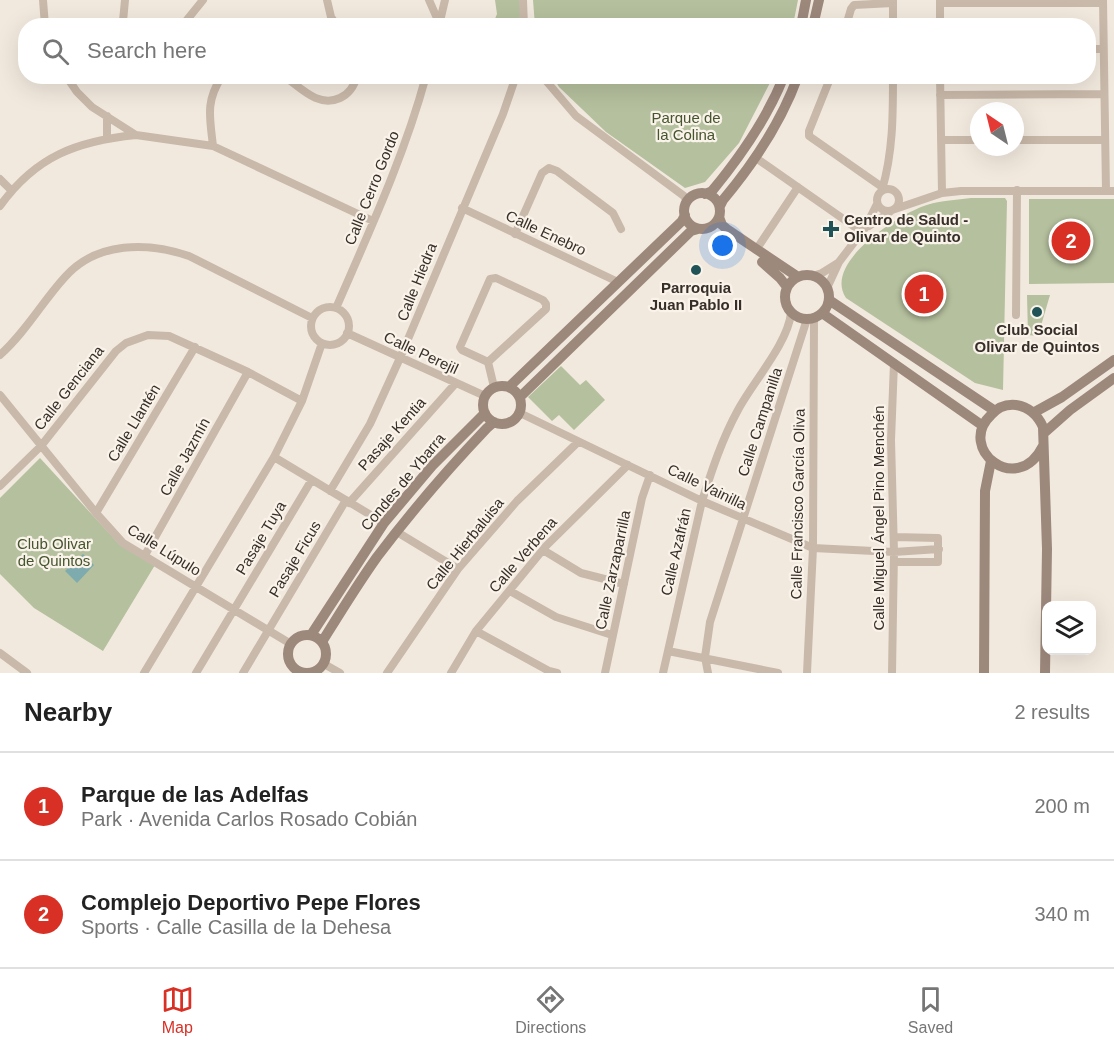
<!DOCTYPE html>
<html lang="en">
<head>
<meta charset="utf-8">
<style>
  body { margin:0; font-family:Helvetica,sans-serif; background:#f2f2f2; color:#222 }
  .controls { position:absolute; right:18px; bottom:18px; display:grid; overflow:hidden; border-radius:12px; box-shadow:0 6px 24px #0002 }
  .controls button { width:54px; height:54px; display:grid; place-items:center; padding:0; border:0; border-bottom:2px solid #e0e0e0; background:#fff; color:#222; font:30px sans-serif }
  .compass { position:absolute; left:970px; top:102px; width:54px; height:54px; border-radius:50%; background:#fff; box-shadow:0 6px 24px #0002; rotate:325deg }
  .you { position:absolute; left:723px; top:246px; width:21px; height:21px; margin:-15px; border:4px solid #fff; border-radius:50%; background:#1a73e8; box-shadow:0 0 0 9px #1a73e833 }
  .badge { display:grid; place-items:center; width:39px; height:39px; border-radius:50%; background:#d93025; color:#fff; font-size:20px; font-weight:700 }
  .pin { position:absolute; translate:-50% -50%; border:3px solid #fff; box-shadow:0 2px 6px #0006 }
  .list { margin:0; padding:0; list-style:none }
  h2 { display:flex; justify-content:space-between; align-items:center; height:78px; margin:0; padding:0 24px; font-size:26px }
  h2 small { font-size:20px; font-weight:400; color:#767676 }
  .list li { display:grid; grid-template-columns:39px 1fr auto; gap:18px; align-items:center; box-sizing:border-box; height:108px; padding:0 24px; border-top:2px solid #e0e0e0 }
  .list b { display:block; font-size:22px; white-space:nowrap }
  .list p { margin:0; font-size:20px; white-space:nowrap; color:#767676 }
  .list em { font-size:20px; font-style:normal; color:#767676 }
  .icon { flex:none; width:33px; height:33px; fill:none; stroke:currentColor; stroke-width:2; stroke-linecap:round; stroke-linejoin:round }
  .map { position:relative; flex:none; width:1114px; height:673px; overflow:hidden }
  .search { position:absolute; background:#fff; box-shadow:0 6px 24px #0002; left:18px; right:18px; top:18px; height:66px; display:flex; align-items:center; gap:15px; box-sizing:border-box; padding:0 21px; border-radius:24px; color:#767676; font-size:22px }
  .sheet { height:294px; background:#fff }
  nav { display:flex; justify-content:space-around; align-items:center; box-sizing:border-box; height:84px; border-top:2px solid #e0e0e0; background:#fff; font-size:16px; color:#767676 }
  nav a { display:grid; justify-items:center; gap:3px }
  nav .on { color:#d93025 }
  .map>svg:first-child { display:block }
  .green { fill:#b5c09e }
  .water { fill:#7eabae }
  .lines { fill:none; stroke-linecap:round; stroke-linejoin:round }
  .minor { stroke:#c9b9aa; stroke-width:8 }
  .secondary { stroke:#9d887c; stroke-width:10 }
  .poi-dot { fill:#205357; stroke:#f9f3ea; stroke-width:2 }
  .labels { text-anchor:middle; stroke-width:4.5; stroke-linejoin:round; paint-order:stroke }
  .park-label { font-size:15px; fill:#46552e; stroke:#f9f3ea }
  .street-label { font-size:15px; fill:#372e29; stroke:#f9f3ea }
  .poi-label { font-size:15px; font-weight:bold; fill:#372e29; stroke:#f9f3ea }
</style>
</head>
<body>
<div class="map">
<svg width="1114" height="673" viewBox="0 0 1114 673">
  <rect width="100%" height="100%" fill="#f2e9de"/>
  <path class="green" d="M495,0H523L524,25L492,26L497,14Z
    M533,0H798L793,25L535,26Z
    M553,77H773L739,143L705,182L685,188L606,132L559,87Z
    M971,198H1005L1007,201L1003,390L975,383L846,298C823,264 894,218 921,207C936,201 954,200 971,198Z
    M1029,199H1114V283L1029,284Z
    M1027,295H1050L1038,336L1028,335Z
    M561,366L580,385L586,380L605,400L574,430L559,415L552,421L528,397Z
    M40,458L120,545L155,565L103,651L34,608L0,574V498Z"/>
  <path class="water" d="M83,554L94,565L77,583L65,571Z"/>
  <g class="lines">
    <path class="minor" d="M43,0L45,26
      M125,0L123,21L130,26
      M327,0L331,17L337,26
      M429,0L440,25
      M523,0L524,26
      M940,0V26
      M1103,0L1106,191
      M940,3H1103
      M439,25L445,0
      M182,26L203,0
      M846,26L851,9L854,5L893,3
      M893,26V0
      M1088,49H1103
      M66,76L77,92L92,107L136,135L213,146L373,221
      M284,76C301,88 318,108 340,98C349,94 354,87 357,76
      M542,76L576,116L684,196L687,202
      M831,76L809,131V136L882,187
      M940,76L942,193
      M940,95L1104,94
      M107,138V116
      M941,140H979
      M1015,140H1104
      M213,146C210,118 205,102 222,76
      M756,158L862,232
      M0,179L11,190
      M877 200a11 11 0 1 1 22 0a11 11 0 1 1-22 0Z
      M882,190C893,152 893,116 893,76
      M0,206C36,156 77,141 136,135
      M462,208L618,282
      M895,209L942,193L961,191H1114
      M869,226L891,211
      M515,234L542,173L549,168L557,171L613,213L621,229
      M756,250L798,187
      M813,276L822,273L838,263
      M827,288L839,262L865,228L877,204
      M311 326a19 19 0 1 1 38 0a19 19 0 1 1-38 0Z
      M336,308C369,232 404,157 426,76
      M1016,315L1017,190
      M347,333L485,396
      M0,355C26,332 42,302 65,277C97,241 148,242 189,256L312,318
      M488,362L546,309V304L543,300L496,278L490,279L460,347L462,350L488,362L494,387
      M0,395L96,513L123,543L291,644
      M518,415L522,414L702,501L813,548L894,552L939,549
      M274,457L384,523
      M0,486L41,446L116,351L126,343L148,335L169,336L248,372L302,401L322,343
      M330,491L370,424L400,358L503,114L516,76
      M349,503L455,384
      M96,513L195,347
      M397,532L458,569
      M543,550L581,573L624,584
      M145,555L248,372
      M894,562H938V538L894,537
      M510,591L556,617L612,635
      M476,631L549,671L557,673
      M668,651L778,673
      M0,653L27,673
      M324,664L340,673
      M144,673L274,457L302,401
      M196,673L311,481
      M243,673L346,500
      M387,673L458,569L517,501L578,442
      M451,673L476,631L546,546L628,465
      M605,673L642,498L650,475
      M663,673L702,501C712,470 722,439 738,410C753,382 788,343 791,313
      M708,673L705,657L710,622L807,319
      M807,673L813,548L814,318
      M892,673L894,552L891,440L894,363"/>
    <path class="secondary" d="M801,26L806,0
      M813,26L819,0
      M684 211a18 18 0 1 1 36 0a18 18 0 1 1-36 0Z
      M705,194L712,191C741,156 767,119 784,76
      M720,206L723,200C754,163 781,123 798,76
      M719,217L722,225L728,230L798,277
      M762,262L780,278L787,287
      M785 297a22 22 0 1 1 44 0a22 22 0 1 1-44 0Z
      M829,300L995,411
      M822,313L983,426
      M483 405a19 19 0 1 1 38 0a19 19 0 1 1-38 0Z
      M509,387L682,221L685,215
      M520,397L691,231L698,229
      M1033,413L1062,397L1114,360
      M1044,433L1070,410L1114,378
      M1043,446C1017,498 956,448 991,415C997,408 1006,404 1016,405C1029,407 1038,416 1043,427L1047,549L1045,673
      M288 654a19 19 0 1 1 38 0a19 19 0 1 1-38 0Z
      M311,635L384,523L432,466L485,413
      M322,642C340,613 357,585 377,557C411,512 448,469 487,428L494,422
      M984,673L985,491L991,461"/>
  </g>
  <g class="poi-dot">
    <path d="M828 220h6v6h6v6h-6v6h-6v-6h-6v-6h6z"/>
    <circle cx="696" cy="270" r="6"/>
    <circle cx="1037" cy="312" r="6"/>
  </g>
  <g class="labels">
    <g class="park-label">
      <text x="686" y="123">Parque de<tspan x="686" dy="17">la Colina</tspan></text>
      <text x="54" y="549">Club Olivar<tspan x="54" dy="17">de Quintos</tspan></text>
    </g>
    <g class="street-label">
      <text transform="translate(372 188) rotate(-68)" y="5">Calle Cerro Gordo</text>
      <text transform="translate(546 233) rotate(25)" y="5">Calle Enebro</text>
      <text transform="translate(417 282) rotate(-68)" y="5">Calle Hiedra</text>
      <text transform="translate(421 353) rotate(25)" y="5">Calle Perejil</text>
      <text transform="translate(69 388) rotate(-52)" y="5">Calle Genciana</text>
      <text transform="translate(760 422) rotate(-72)" y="5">Calle Campanilla</text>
      <text transform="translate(134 423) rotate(-59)" y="5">Calle Llantén</text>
      <text transform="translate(392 434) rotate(-48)" y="5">Pasaje Kentia</text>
      <text transform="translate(185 457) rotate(-61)" y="5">Calle Jazmín</text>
      <text transform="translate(403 482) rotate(-50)" y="5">Condes de Ybarra</text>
      <text transform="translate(707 487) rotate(26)" y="5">Calle Vainilla</text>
      <text transform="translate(798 504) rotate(-89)" y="5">Calle Francisco García Oliva</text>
      <text transform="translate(879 518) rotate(-90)" y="5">Calle Miguel Ángel Pino Menchén</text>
      <text transform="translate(261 538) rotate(-59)" y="5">Pasaje Tuya</text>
      <text transform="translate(465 544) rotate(-51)" y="5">Calle Hierbaluisa</text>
      <text transform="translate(164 550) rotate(32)" y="5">Calle Lúpulo</text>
      <text transform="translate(676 552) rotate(-77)" y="5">Calle Azafrán</text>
      <text transform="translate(523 555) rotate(-49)" y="5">Calle Verbena</text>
      <text transform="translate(295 559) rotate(-59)" y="5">Pasaje Ficus</text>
      <text transform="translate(613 570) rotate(-78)" y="5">Calle Zarzaparrilla</text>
    </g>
    <g class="poi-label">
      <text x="844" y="225" text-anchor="start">Centro de Salud -<tspan x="844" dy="17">Olivar de Quinto</tspan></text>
      <text x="696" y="293">Parroquia<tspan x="696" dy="17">Juan Pablo II</tspan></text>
      <text x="1037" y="335">Club Social<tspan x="1037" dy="17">Olivar de Quintos</tspan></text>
    </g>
  </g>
</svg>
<div class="controls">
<button><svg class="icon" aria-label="layers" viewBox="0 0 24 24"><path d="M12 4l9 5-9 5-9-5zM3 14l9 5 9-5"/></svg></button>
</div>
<svg class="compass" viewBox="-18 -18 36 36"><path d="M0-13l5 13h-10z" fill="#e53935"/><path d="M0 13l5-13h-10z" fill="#767676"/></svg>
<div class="you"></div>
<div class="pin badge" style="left:924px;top:294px">1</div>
<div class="pin badge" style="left:1071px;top:241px">2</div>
<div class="search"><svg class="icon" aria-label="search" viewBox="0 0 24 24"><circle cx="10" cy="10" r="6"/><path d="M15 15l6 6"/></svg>Search here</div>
</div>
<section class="sheet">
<h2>Nearby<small>2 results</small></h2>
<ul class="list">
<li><span class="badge">1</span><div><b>Parque de las Adelfas</b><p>Park · Avenida Carlos Rosado Cobián</p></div><em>200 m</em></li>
<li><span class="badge">2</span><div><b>Complejo Deportivo Pepe Flores</b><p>Sports · Calle Casilla de la Dehesa</p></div><em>340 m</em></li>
</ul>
</section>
<nav>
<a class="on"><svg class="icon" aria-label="map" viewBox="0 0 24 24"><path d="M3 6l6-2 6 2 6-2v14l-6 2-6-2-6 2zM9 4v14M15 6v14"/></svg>Map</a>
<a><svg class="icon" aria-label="directions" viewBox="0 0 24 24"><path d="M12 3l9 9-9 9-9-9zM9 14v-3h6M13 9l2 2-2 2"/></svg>Directions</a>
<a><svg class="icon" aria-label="saved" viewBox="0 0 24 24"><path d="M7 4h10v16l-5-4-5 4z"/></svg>Saved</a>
</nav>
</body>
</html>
